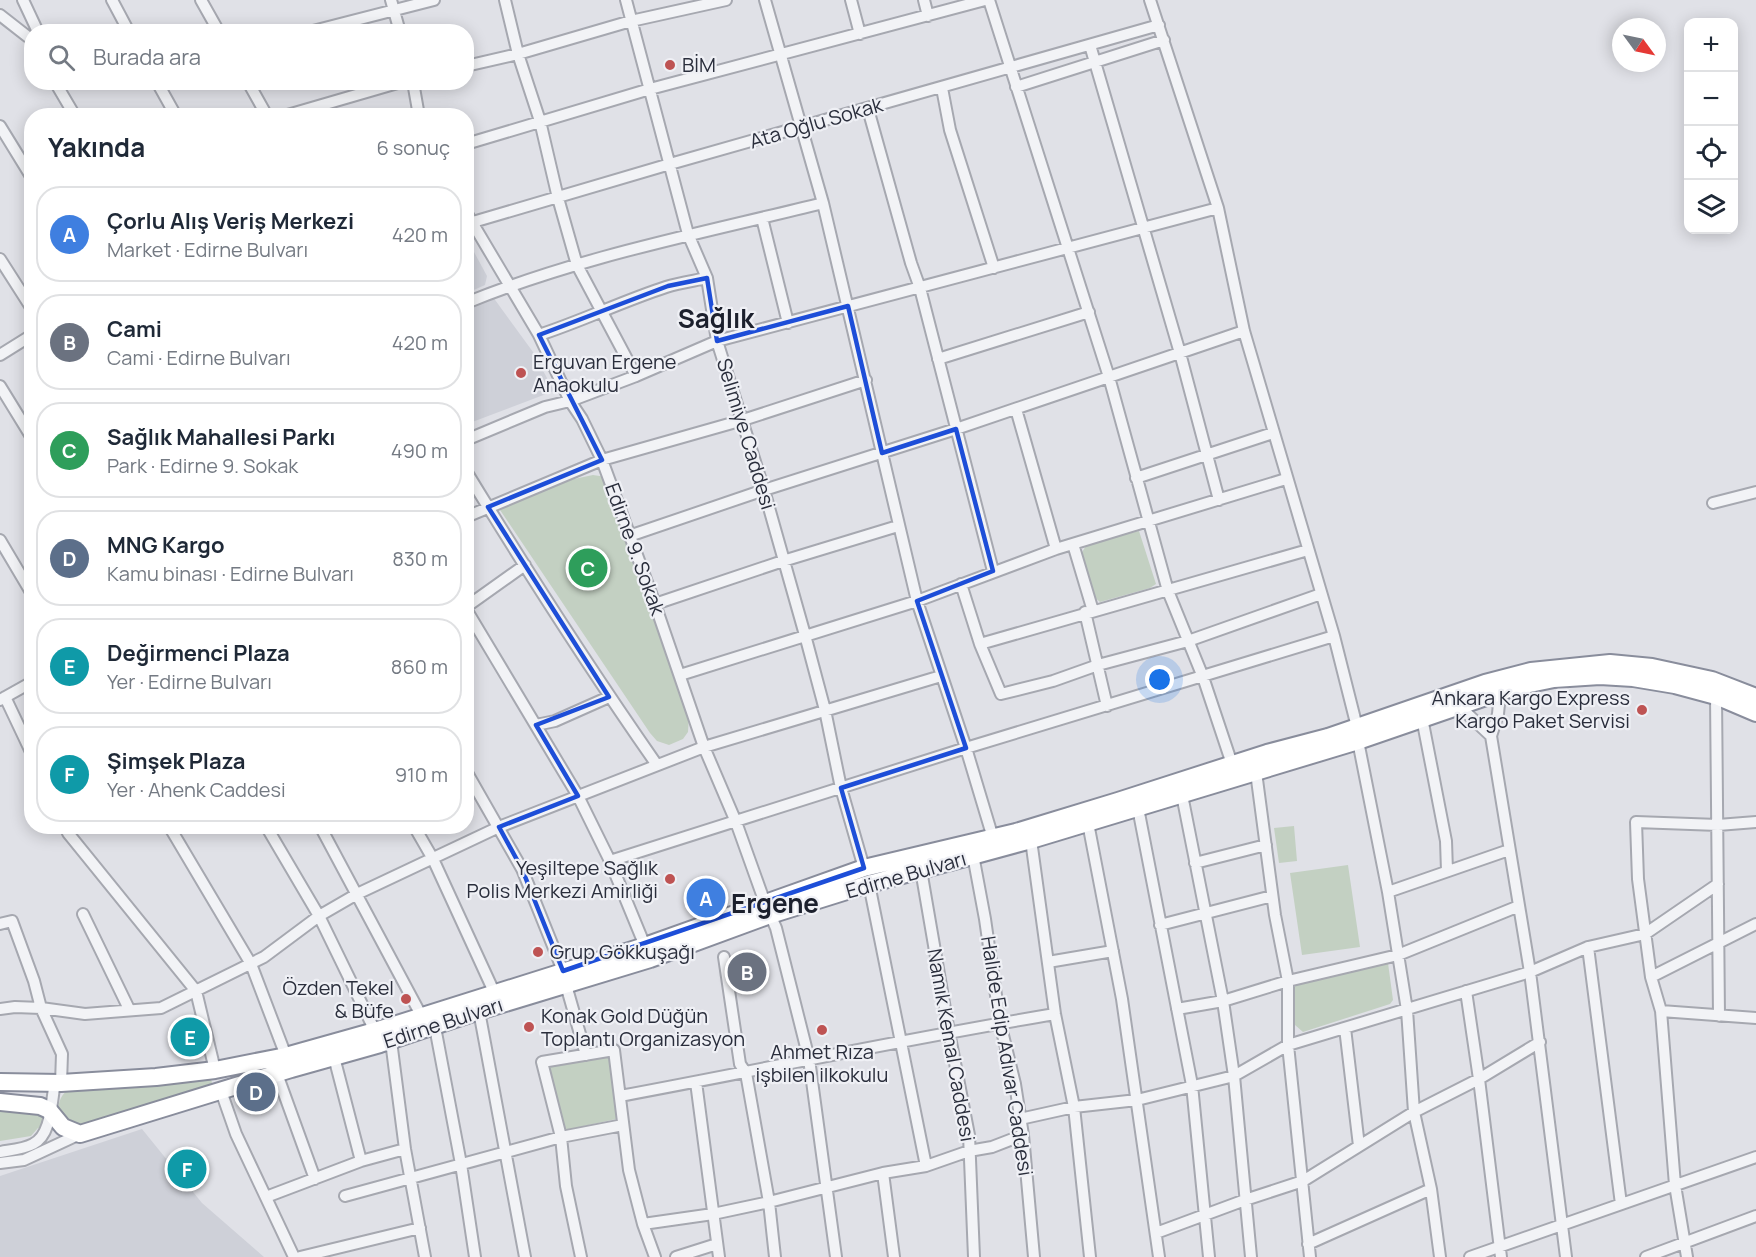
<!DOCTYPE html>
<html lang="tr">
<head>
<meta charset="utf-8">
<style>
  body { margin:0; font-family:Manrope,sans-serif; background:#f6f6f7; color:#1f2937 }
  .controls { position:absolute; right:18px; top:18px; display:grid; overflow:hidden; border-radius:12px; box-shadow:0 3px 15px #0003 }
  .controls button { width:54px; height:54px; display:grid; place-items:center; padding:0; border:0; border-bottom:2px solid #e0e1e3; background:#fff; color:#1f2937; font:30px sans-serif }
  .compass { position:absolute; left:1612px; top:18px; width:54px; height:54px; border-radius:50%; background:#fff; box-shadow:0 3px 15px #0003; rotate:123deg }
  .you { position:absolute; left:1160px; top:680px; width:21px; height:21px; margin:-15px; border:4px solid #fff; border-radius:50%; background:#1a73e8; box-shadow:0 0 0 9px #1a73e833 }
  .badge { display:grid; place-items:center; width:39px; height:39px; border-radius:50%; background:#1a73e8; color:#fff; font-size:20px; font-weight:700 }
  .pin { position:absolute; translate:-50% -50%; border:3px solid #fff; box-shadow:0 2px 6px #0006 }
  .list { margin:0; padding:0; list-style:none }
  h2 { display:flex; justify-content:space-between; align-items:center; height:78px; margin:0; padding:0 24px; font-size:26px }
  h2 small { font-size:20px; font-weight:400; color:#747a83 }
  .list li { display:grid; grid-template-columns:39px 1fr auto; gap:18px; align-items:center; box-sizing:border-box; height:96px; margin:0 12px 12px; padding:0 12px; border:2px solid #e0e1e3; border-radius:24px }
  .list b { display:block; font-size:22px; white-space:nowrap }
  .list p { margin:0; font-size:20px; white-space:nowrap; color:#747a83 }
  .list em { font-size:20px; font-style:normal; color:#747a83 }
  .icon { flex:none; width:33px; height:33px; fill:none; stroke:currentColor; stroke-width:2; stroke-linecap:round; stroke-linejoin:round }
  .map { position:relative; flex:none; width:1756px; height:1257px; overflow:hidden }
  .search { position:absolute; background:#fff; box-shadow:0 3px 15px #0003; left:24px; top:24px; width:450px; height:66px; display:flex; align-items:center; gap:15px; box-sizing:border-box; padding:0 21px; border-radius:24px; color:#747a83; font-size:22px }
  .panel { position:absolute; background:#fff; box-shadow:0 3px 15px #0003; left:24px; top:108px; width:450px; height:726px; border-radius:24px }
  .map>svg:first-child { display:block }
  .built { fill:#ced0d8 }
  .green { fill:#c3d0c2 }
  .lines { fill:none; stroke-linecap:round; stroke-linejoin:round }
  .minor-casing { stroke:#a6a8b0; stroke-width:14 }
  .highway-casing { stroke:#898d9c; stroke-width:20 }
  .minor { stroke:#f2f3f6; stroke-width:10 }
  .highway { stroke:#fff; stroke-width:16 }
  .marked { fill:none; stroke:#1d4ed8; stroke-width:4.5; stroke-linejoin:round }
  .poi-dot { fill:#be5353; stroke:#eff0f5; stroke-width:2 }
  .labels { text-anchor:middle; stroke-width:4.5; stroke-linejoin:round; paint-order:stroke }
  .poi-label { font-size:20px; fill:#2a2e3c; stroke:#eff0f5; text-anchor:start }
  .street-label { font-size:20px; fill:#2a2e3c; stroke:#eff0f5 }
  .district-label { font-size:26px; font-weight:bold; fill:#1c202d; stroke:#eff0f5 }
</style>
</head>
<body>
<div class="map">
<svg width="1756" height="1257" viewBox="0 0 1756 1257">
  <rect width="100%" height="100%" fill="#e0e1e7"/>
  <path class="built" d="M467,239L487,276L485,285L467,293Z
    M493,297L533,352L554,391L467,424V307Z
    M142,1129L202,1203L264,1257H0V1176Z"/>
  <path class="green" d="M593,475L606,477L689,716L688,732L683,739L669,745L657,741L650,733L498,507L574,479Z
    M1139,531L1156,584L1150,588L1100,602L1093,596L1081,554L1087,544Z
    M1294,826L1297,861L1279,863L1274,828Z
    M1348,865L1360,947L1302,955L1290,873Z
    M1388,963L1393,1000L1390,1004L1303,1032L1295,1025L1292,992L1295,985Z
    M611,1051L621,1118L565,1130L548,1066Z
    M209,1076L212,1082L210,1088L78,1127L69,1124L58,1111C59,1100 61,1094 71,1088Z
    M0,1106L44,1109V1120L40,1129L38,1128L31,1136L0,1141Z"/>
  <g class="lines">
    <g class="minor-casing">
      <path id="minor" d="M23,0L38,32
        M112,0L129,32
        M201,0L219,32
        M391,0L400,32
        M505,0L518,54L540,121L558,198L577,265L636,376
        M626,0L688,234L707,278L717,341L764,490L805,635L825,710L841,788L864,868
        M765,0L823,203L917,601L966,748L993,838
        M851,0L860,34
        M924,0L928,16
        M989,0L1109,377L1168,591L1203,677L1232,764
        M1150,0L1218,208L1244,331L1334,636L1357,727L1358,741L1388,892L1407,1010L1414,1112L1431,1189L1440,1257
        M0,15L32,40
        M309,32L434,0
        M1090,45L1180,353L1219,500
        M466,66L518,54L631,21L726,0
        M55,82L75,116
        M157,82L176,116
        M248,82L267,116
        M413,82L419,116
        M1016,87L1164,40
        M942,88L950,130L994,268
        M868,109L911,263L920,288L993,571
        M284,116L401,82
        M0,126L32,178
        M466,144L650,89L985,0
        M466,212L539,335L570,401L582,419L602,460L655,604L704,747L736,822L765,903L776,928L809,1059L836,1257
        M762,218L788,323
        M473,222L670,164L1159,25
        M0,259L32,309
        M466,303C581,256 703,233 823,203
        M539,335C582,321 623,301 666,287C679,283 693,281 707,278
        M0,355L32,335
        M938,359L1089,312
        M0,386L32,438
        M1016,409L1056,549
        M466,440L545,407L570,401L636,376L717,341L1218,208
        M466,471C527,571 590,669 657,765
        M1136,478L1273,433
        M1713,503L1756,492
        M466,517L602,460L743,420L866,380
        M629,536L764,490L956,429L1244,331
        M0,540L32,594
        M1073,544L1093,611
        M961,584L980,644L1001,694L1053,681L1098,665L1188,641L1321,594
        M655,604L783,561L898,526
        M466,607L525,565
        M466,609L578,796L610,861L645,946
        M1085,612L1107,706
        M980,644L1308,550
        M680,675L917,601L1056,549L1286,479
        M1500,693L1498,714L1491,736L1530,972L1566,1257
        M1716,696L1719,1016
        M5,697L32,754
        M0,700L32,682
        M1459,706L1491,736
        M1422,718L1446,841L1447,871
        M536,725L555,721L609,697
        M466,771L522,869L563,971
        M1256,772L1275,915L1288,981V1045L1310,1257
        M1182,795L1223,1001L1234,1076L1251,1257
        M1138,808L1192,1085L1209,1257
        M1088,823L1122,999L1159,1257
        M65,826L68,833L196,991L215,1070
        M169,826L251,964L286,1056
        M266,826L319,916L375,1031
        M320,826L421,1015
        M414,826L433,859L495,994
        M1031,840L1055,1014L1074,1107L1090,1257
        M973,855L985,919L1000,1023L1015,1084L1023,1135L1034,1257
        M610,861L966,748L1334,636
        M1195,863L1266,845
        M921,870L949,1032L969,1135L974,1257
        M869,884L926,1166
        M1388,892L1509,850
        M83,914L129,1009
        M0,924L12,921L34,981L41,1008L62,1054L61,1083
        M1160,925L1272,896
        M1588,947L1621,1204
        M724,957L740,1064L746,1073L769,1202L775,1257
        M1048,962L1113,951
        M1651,977L1756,924
        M566,985L586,1055
        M1466,991L1479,1079L1501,1257
        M0,1009L15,1007L41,1008L85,1014L161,1008L264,957L319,916L357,894L499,827L704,747L941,676
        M1177,1009L1223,1001L1288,981L1398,955L1519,906
        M479,1011L525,1257
        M1661,1011L1756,1018
        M435,1027L461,1164L475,1257
        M1345,1028L1359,1146
        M391,1041L405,1149L425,1257
        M334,1057L361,1161
        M277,1074L315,1179
        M696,1082L719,1257
        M221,1091L236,1134L294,1257
        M620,1096C765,1069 910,1038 1055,1014
        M1020,1119L1074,1107L1137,1100L1234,1076L1288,1045L1530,972L1588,947L1645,934L1718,884
        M0,1152C11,1150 24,1149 33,1144C52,1135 51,1101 55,1083
        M0,1163L24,1160L80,1134
        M883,1173L894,1257
        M345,1196L561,1137L623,1125
        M266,1197L361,1161L405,1149
        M643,1224L713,1214L769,1202L883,1173L926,1166L969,1151L992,1147L1023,1135
        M1156,1233L1245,1200L1303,1181L1414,1112L1479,1079L1540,1042
        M1308,1244L1431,1189
        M300,1257L420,1228
        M581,1257L566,1186L561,1137L542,1062L614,1050L629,1170L643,1224L655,1257
        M676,1257L717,1244
        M1470,1257L1756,1157
        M1646,1257L1756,1216
        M1687,1257L1675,1185L1661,1011L1651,977L1638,879L1636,822L1718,825L1756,822"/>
    </g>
    <g class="highway-casing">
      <path id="highway" d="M0,1082L61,1083L156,1077L215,1070L286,1056L375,1031L645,946L864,868L1016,832L1118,801L1267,753L1328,737L1485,683L1531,671L1610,663L1652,667L1712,680L1756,697
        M0,1102L40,1106L49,1110L63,1127L80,1134L291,1069L380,1044L479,1011L650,959L770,915L869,884L1031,840L1358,741L1515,687L1554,679L1600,676L1633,678L1675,685L1716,696L1756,713"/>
    </g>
    <use href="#minor" class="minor"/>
    <use href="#highway" class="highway"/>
  </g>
  <path class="marked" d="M707,278L717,341L848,306L882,453L956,429L993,571L917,601L966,748L841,788L864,868L563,971L522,869L499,827L578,796L536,725L609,697L488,507L602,460L539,335L668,286Z"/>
  <g class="poi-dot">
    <circle cx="670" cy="65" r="6"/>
    <circle cx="521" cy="373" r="6"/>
    <circle cx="1642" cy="710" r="6"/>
    <circle cx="670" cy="879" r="6"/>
    <circle cx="538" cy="952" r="6"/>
    <circle cx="406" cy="999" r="6"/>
    <circle cx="529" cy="1027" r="6"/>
    <circle cx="822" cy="1030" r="6"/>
  </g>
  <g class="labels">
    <g class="poi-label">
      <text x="682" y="72">BİM</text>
      <text x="533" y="369">Erguvan Ergene<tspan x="533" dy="23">Anaokulu</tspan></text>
      <text x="1630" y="705" text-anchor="end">Ankara Kargo Express<tspan x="1630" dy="23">Kargo Paket Servisi</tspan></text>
      <text x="658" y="875" text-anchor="end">Yeşiltepe Sağlık<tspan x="658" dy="23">Polis Merkezi Amirliği</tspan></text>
      <text x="550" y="959">Grup Gökkuşağı</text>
      <text x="394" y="995" text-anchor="end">Özden Tekel<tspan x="394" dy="23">&amp; Büfe</tspan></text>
      <text x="541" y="1023">Konak Gold Düğün<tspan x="541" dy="23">Toplantı Organizasyon</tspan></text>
      <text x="822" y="1059" text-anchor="middle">Ahmet Rıza<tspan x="822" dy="23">işbilen ilkokulu</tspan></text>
    </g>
    <g class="street-label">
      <text transform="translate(816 123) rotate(-16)" y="7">Ata Oğlu Sokak</text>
      <text transform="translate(746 434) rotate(73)" y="7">Selimiye Caddesi</text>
      <text transform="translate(635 549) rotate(70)" y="7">Edirne 9. Sokak</text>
      <text transform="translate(906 875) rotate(-16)" y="7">Edirne Bulvarı</text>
      <text transform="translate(443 1023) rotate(-18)" y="7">Edirne Bulvarı</text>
      <text transform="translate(951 1045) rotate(80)" y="7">Namık Kemal Caddesi</text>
      <text transform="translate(1007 1056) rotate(81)" y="7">Halide Edip Adıvar Caddesi</text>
    </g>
    <g class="district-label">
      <text x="716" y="328">Sağlık</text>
      <text x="775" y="913">Ergene</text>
    </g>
  </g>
</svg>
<div class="controls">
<button>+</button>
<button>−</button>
<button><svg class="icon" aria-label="locate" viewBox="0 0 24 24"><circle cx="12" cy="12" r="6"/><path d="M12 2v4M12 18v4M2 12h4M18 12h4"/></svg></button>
<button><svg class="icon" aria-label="layers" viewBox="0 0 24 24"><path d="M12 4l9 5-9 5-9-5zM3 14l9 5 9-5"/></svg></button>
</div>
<svg class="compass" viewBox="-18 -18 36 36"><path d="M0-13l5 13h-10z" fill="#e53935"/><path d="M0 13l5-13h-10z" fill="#747a83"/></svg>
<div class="you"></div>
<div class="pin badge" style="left:706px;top:898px;background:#3f7fe0">A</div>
<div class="pin badge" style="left:747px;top:972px;background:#6b7280">B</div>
<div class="pin badge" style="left:588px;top:568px;background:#2e9e5b">C</div>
<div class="pin badge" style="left:256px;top:1092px;background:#5c6f8a">D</div>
<div class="pin badge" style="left:190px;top:1037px;background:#0f9aa8">E</div>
<div class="pin badge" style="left:187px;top:1169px;background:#0f9aa8">F</div>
<div class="search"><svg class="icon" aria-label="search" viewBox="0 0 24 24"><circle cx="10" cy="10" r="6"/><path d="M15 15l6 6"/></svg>Burada ara</div>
<section class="panel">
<h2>Yakında<small>6 sonuç</small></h2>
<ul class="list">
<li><span class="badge" style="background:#3f7fe0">A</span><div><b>Çorlu Alış Veriş Merkezi</b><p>Market · Edirne Bulvarı</p></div><em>420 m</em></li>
<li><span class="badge" style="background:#6b7280">B</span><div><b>Cami</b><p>Cami · Edirne Bulvarı</p></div><em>420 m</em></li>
<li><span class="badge" style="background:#2e9e5b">C</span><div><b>Sağlık Mahallesi Parkı</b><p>Park · Edirne 9. Sokak</p></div><em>490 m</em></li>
<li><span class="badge" style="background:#5c6f8a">D</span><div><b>MNG Kargo</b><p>Kamu binası · Edirne Bulvarı</p></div><em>830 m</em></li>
<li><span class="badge" style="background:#0f9aa8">E</span><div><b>Değirmenci Plaza</b><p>Yer · Edirne Bulvarı</p></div><em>860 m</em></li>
<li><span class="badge" style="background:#0f9aa8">F</span><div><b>Şimşek Plaza</b><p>Yer · Ahenk Caddesi</p></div><em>910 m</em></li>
</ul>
</section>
</div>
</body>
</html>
